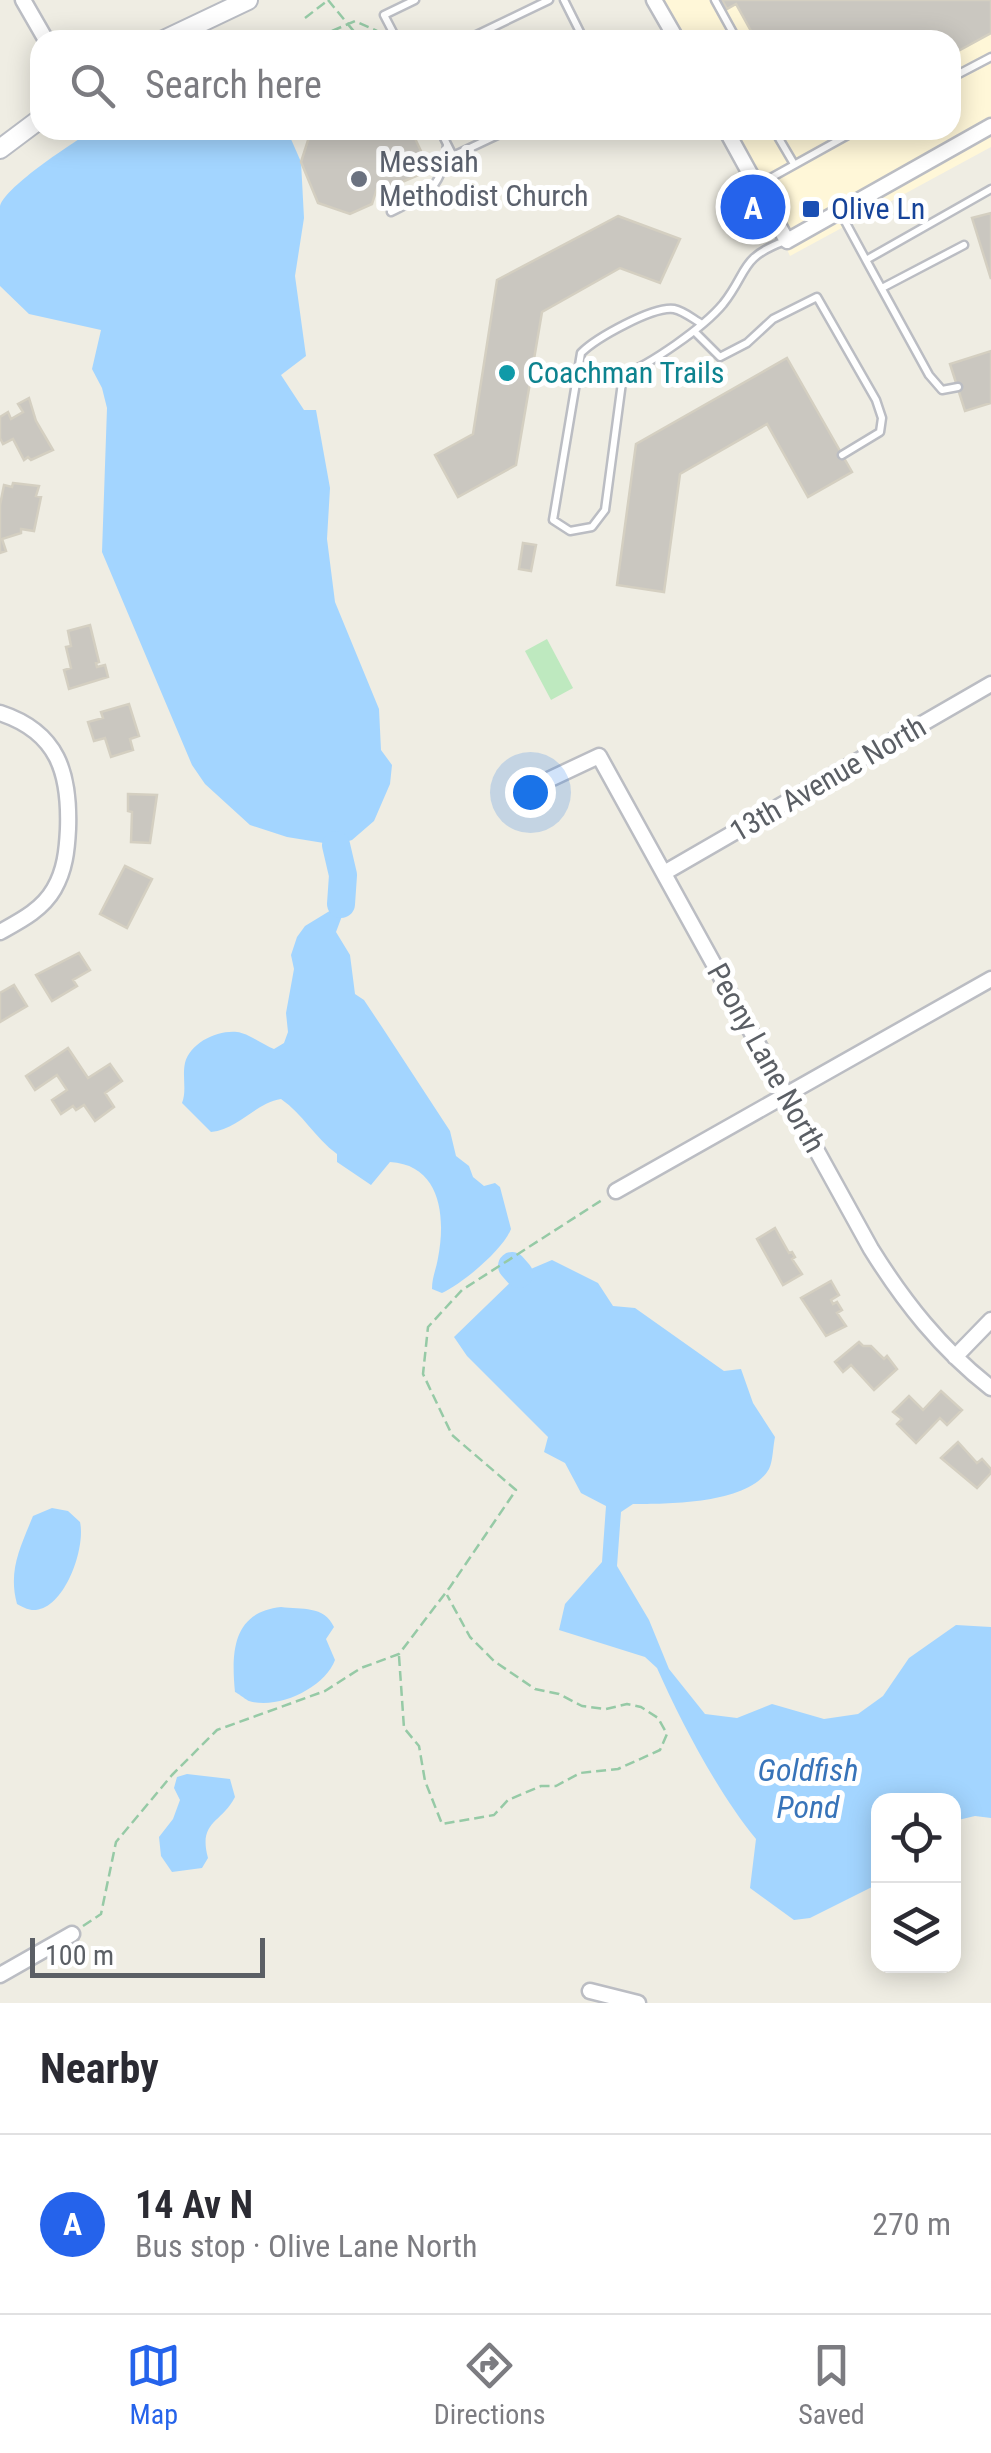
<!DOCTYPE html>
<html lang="en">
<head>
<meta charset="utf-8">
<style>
  body { margin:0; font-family:"Roboto Condensed",sans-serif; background:#f2f2f3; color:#2b2b33 }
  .controls { position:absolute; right:30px; bottom:30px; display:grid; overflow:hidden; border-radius:20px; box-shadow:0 5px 25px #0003 }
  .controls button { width:90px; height:90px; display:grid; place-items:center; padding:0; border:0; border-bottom:2px solid #e1e1e2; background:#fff; color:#2b2b33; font:50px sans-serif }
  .scale { position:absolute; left:30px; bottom:25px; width:235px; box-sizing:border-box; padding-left:10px; border:5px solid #5b5f65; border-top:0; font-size:28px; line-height:35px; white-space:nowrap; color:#5b5f65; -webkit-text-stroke:8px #fff; paint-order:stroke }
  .you { position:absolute; left:530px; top:792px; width:35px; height:35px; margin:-25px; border:8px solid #fff; border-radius:50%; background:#1a73e8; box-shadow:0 0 0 15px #1a73e833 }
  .badge { display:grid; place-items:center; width:65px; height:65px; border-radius:50%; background:#2563eb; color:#fff; font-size:32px; font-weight:700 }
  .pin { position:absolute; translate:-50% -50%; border:5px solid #fff; box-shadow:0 2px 10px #0006 }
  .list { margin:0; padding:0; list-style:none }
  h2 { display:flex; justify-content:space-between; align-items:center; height:130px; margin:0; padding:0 40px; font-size:42px }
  h2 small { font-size:32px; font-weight:400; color:#7c7c81 }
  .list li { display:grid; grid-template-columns:65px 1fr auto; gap:30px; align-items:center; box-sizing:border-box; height:180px; padding:0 40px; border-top:2px solid #e1e1e2 }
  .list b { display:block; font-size:38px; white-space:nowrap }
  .list p { margin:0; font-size:32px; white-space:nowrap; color:#7c7c81 }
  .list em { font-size:32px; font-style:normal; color:#7c7c81 }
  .icon { flex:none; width:55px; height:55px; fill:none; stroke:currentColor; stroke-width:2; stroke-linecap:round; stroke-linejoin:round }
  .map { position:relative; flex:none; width:991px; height:2003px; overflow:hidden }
  .search { position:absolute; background:#fff; box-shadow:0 5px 25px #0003; left:30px; right:30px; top:30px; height:110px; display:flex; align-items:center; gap:25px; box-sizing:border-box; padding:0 35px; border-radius:30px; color:#7c7c81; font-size:38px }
  .sheet { height:310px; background:#fff }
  nav { display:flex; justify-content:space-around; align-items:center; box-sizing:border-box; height:140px; border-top:2px solid #e1e1e2; background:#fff; font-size:28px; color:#7c7c81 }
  nav a { display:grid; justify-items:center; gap:5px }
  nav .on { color:#2563eb }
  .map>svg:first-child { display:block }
  .commercial { fill:#fff7d8 }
  .green { fill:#bee9bf }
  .water { fill:#a3d5ff }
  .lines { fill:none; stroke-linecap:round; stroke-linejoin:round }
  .river { stroke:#a3d5ff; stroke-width:28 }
  .building { fill:#cac7c0; stroke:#d4cfc1; stroke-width:2.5 }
  .lane-casing { stroke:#bbbdc3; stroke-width:11 }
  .street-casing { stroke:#bbbdc3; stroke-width:19 }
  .secondary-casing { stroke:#b9bcc3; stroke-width:22 }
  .path { stroke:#96caa6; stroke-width:2.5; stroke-dasharray:10 5; stroke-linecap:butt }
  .lane { stroke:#fff; stroke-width:6 }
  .street { stroke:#fff; stroke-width:14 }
  .secondary { stroke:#fff; stroke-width:18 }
  .worship-dot { fill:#6b7280; stroke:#fff; stroke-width:4 }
  .transit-dot { fill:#1a4fb4; stroke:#fff; stroke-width:4 }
  .culture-dot { fill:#0f9aa8; stroke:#fff; stroke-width:4 }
  .labels { text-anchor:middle; stroke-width:10; stroke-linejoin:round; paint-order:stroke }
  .worship-label { font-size:30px; fill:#5b616d; stroke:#fff; text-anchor:start }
  .transit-label { font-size:30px; fill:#164399; stroke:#fff; text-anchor:start }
  .culture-label { font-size:30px; fill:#0d838f; stroke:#fff; text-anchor:start }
  .street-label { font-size:30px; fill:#5b5f65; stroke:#fff }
  .water-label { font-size:32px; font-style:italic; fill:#3874b9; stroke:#fff }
</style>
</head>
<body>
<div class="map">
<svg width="991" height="2003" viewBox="0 0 991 2003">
  <rect width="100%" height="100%" fill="#efede3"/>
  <path class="commercial" d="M660,0H991V147L790,256L730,130H951V40H683Z"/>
  <path class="green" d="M547,639L573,688L551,700L525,651Z"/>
  <path class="water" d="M93,130H287L301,162L304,218L295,276L306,356L281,375L304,410H316L330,488L327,539L335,602L379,709L381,750L392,765L390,784L374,821L352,840L336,845L287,837L250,825L205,784L192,765L102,552L107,408L102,388L92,369L101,330L29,314L0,286C0,270 0,219 0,206C7,185 73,143 93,130Z
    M341,904L345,908L336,932L350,955L355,994L364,1000L382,1027L450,1131L456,1156L469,1166L473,1177L484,1186L495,1183L500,1187L511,1229C503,1250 463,1283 442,1293L432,1289C432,1277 436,1270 438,1258C446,1217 441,1165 390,1162L371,1185L337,1162V1154C315,1138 303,1114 281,1099C255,1103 239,1129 211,1132L182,1103C187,1090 182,1077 185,1063C190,1043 217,1030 237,1032C248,1033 263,1045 274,1049L284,1043L288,1032L286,1013L294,969L291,955L297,937L305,926Z
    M552,1260L598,1283L613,1306L635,1308L724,1371L741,1369L753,1403L775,1437C773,1446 773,1461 769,1469C749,1504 669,1504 633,1504L621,1512L617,1566L649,1620L669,1669L705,1714L737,1718L772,1704L824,1719L858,1714L883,1696L909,1658L956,1625L991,1627V1818L975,1816L954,1821V1800H878V1882L876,1885L810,1918L794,1920L750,1888L756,1839C718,1793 681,1722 657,1668L645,1657L559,1630L565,1604L602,1562L606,1506L581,1493L565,1463L544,1452L548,1437L467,1356L454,1337L519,1274Z
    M52,1508L68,1511L80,1522C86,1548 64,1612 32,1610C29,1610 20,1606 17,1604C8,1571 20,1548 33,1516Z
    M281,1607C302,1610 324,1605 334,1627L326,1639L335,1660C325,1687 279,1710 249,1701C248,1701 236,1692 235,1692C231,1651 233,1612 281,1607Z
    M187,1774L230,1779L235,1797C221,1824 198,1821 208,1858L202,1868L172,1872L161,1856L159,1837L173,1819L180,1800L174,1788L177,1777Z"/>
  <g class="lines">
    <path class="river" d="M336,845L343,875L341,904
      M512,1266L519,1274"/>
  </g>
  <path class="building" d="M722,0H991V33L951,55V40H756L736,4L727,9Z
    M411,130L430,170L386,189L377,188L372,204L350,214L318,203L301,162L311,131Z
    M991,213V279L972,218Z
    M618,216L680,239L660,283L620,268L542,312L516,465L458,497L435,455L473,434L497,280Z
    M991,351V403L965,411L950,364Z
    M787,358L852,472L808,497L767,424L680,474L664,592L617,585L636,444Z
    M29,398L36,421L53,450L31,460L28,457L24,460L13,439L3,444L0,438V417L8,412L11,419L23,412L18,404Z
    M13,483L39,486L36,496L41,497L34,531L21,529V533L2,539L6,551L0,553V505L4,485L12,487Z
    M523,543L536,545L531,571L519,569Z
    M90,625L99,662L96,663L97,667L105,665L108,677L69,689L64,670L71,668L66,647L71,646L68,631Z
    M129,704L139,736L130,739L133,750L111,757L105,738L94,741L88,722L103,718L101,712Z
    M128,794L157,795L150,843L131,842L132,812L128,811Z
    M125,866L152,879L127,928L100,914Z
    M79,953L90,970L73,980L77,986L52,1001L36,975Z
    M14,985L27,1006L0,1022V993Z
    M68,1048L88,1078L110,1064L122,1081L105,1093L114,1107L95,1121L84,1105L76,1110L73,1106L61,1114L52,1100L67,1090L57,1075L35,1090L26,1076Z
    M775,1228L789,1253L792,1252L795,1257L792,1259L802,1274L783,1285L757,1239Z
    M831,1281L839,1295L831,1300L833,1304L837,1302L842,1310L837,1313L846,1326L826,1336L801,1298Z
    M859,1342L863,1346H871L884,1359L887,1356L897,1369L874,1390L851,1365L843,1372L835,1362Z
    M941,1391L962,1410L947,1425L940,1418L916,1443L897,1424L902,1419L893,1412L909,1396L923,1410Z
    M958,1442L977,1463L982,1459L991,1469V1473L977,1488L941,1458Z"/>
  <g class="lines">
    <g class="lane-casing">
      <path id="lane" d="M564,0L584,40
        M715,0L737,40
        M397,40L384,15L415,0
        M466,40L549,0
        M951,78L991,57
        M440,130L453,156L508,130
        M774,130L794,164
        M758,185L857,130
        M391,212C429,193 442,189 447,145
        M840,212L866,260L991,189
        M866,260L929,375L942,390L958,387
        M882,288L964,245
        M694,331L720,357L747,343L773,319L817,297L876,400L882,418L880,432L842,455
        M576,374C592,377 607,381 622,375C650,365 704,327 723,304C749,271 739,258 785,241
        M623,375L605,510L592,527L570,531L553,520L581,353C596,338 653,306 674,309C684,311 693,319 702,324"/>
    </g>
    <g class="street-casing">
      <path id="street" d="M23,0L46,40
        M654,0L677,40
        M726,130L787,241L991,126
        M0,713C58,732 70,773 68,829C67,850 65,870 54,889C42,910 20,921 0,932
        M546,781L599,756L871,1249C904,1302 941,1349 991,1388
        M664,873L991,684
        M616,1191L991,979
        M955,1357L991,1320
        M0,1975L72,1934
        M590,1991L638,2003"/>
    </g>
    <g class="secondary-casing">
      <path id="secondary" d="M164,40L248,0
        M0,149L40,119"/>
    </g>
    <path class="path" d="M328,0L361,40
      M305,18L327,1
      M332,31L355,21L377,31
      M399,1656L404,1728L419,1746L425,1781L442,1824L494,1815L508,1800L541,1786H556L580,1773L618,1769L660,1750L667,1734L658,1718L641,1707L627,1704L606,1709L582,1706L559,1694L535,1689L494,1661L470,1637L447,1595
      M83,1926L101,1914L116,1842L172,1775L217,1730L325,1691L361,1668L399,1654L450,1587L516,1490L452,1435L423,1374L428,1327L462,1290L602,1200"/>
    <use href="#lane" class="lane"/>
    <use href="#street" class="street"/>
    <use href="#secondary" class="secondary"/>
  </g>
  <circle class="worship-dot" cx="359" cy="179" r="10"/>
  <rect class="transit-dot" x="801" y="199" width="20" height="20" rx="5"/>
  <circle class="culture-dot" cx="507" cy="373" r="10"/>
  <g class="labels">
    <g class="worship-label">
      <text x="379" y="172">Messiah<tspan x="379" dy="34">Methodist Church</tspan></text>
    </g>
    <g class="transit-label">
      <text x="831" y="219">Olive Ln</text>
    </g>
    <g class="culture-label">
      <text x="527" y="383">Coachman Trails</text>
    </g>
    <g class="street-label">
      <text transform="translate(828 779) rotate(-30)" y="10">13th Avenue North</text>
      <text transform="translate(766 1058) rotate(61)" y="10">Peony Lane North</text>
    </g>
    <g class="water-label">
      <text x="808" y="1781">Goldfish<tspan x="808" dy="37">Pond</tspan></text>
    </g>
  </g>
</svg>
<div class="controls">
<button><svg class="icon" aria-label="locate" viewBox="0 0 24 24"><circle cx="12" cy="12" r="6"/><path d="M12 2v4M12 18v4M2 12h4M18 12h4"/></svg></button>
<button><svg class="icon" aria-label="layers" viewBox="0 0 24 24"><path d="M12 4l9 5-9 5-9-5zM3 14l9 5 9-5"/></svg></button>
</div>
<div class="scale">100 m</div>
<div class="you"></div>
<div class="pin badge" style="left:753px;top:207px">A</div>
<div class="search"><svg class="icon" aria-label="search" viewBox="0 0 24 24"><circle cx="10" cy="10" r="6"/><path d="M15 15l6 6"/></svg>Search here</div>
</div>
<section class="sheet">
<h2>Nearby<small></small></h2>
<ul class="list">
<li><span class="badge">A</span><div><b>14 Av N</b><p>Bus stop · Olive Lane North</p></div><em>270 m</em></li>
</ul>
</section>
<nav>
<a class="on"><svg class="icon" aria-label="map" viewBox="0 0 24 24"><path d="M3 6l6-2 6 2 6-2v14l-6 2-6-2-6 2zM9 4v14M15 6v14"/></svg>Map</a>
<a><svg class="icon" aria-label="directions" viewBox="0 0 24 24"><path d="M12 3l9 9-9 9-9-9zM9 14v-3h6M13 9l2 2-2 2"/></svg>Directions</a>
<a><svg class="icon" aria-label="saved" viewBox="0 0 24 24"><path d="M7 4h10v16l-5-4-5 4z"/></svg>Saved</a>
</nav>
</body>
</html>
